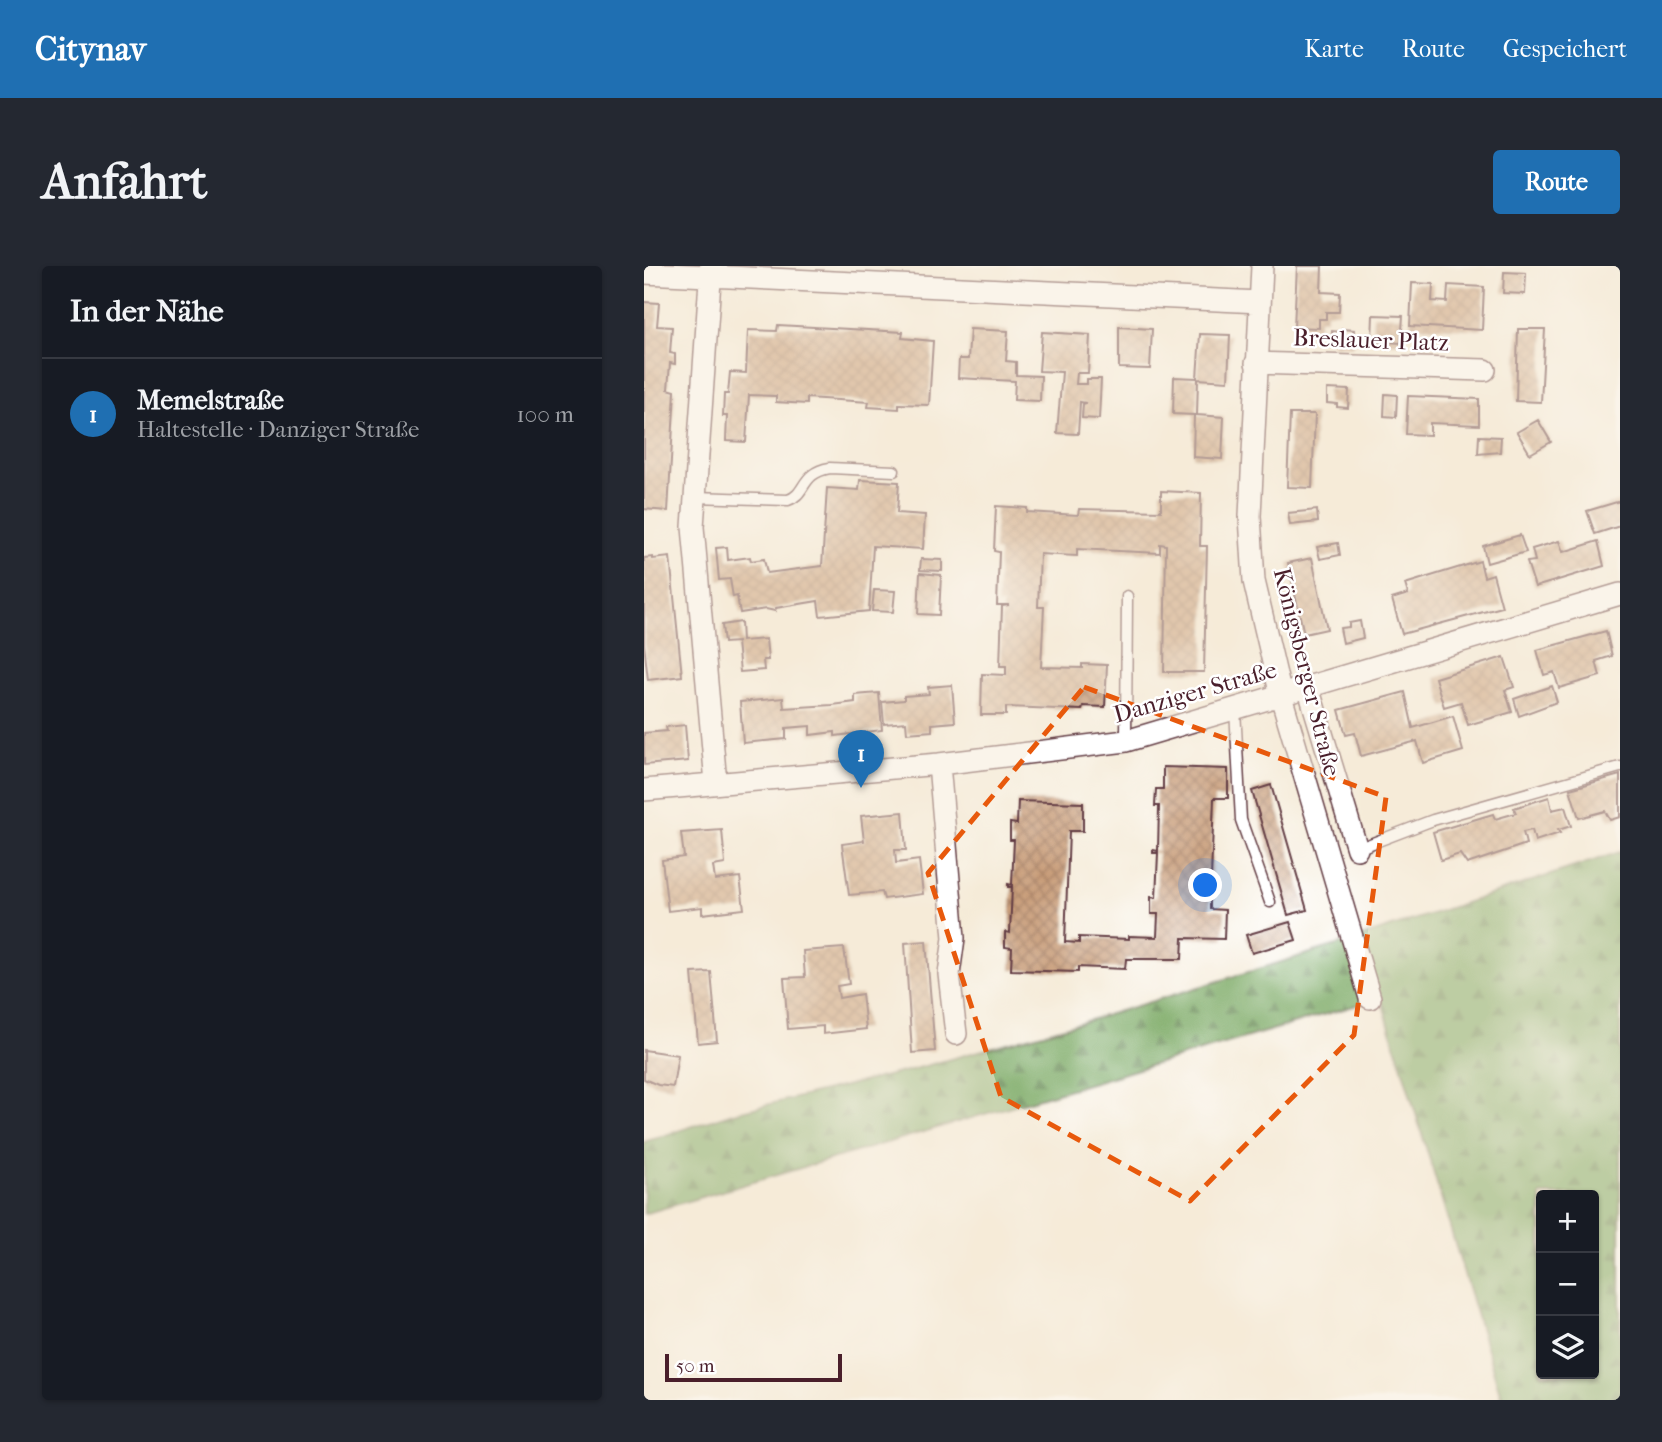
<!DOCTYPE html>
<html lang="de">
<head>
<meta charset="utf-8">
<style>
  body { margin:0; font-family:"IM FELL French Canon",serif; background:#242831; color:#f1f3f6 }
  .controls { position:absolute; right:21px; bottom:21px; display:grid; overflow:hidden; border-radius:7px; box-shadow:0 2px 5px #0004 }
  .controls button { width:63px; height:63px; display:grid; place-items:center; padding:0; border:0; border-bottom:2px solid #363941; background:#171b24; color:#f1f3f6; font:35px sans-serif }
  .scale { position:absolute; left:21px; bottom:18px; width:177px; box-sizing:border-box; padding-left:7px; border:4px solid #4a1f2b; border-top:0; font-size:19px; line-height:24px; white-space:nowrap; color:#4a1f2b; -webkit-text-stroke:5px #fff; paint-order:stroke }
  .you { position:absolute; left:562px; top:620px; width:24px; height:24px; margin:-18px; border:5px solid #fff; border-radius:50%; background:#1a73e8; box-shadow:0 0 0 10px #1a73e833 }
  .badge { display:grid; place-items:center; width:46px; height:46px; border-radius:50%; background:#1f6fb2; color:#fff; font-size:23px; font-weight:700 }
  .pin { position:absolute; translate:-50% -58px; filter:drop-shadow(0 2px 4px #0008) }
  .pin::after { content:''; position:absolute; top:37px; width:24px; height:21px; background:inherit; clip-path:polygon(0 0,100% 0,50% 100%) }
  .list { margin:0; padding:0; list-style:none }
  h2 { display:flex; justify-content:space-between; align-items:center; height:91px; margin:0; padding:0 28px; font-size:30px }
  h2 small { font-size:23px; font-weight:400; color:#9ea1a6 }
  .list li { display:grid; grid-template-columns:46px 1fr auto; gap:21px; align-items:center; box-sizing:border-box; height:112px; padding:0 28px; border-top:2px solid #363941 }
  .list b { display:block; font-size:26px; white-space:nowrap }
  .list p { margin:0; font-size:23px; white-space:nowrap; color:#9ea1a6 }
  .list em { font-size:23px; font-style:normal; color:#9ea1a6 }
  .icon { flex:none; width:38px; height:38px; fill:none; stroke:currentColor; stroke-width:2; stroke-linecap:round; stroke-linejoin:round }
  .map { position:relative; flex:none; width:976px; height:1134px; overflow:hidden; border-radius:7px }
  header { display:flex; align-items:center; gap:42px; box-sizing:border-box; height:98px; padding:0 35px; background:#1f6fb2; color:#fff }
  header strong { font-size:33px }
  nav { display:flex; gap:38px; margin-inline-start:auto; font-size:24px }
  .intro { display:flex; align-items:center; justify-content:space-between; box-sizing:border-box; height:168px; padding:0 42px }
  h1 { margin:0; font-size:49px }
  .button { padding:18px 32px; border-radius:7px; background:#1f6fb2; color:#fff; font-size:24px; font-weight:700 }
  main { display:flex; gap:42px; padding:0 42px }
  aside { flex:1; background:#171b24; border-radius:7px; box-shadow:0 2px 5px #0004 }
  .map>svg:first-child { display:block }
  .forest { fill:url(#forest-firs); stroke:#626446; stroke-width:2; fill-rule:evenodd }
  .building { fill:url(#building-cross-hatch) }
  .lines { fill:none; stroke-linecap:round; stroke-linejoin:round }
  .service-casing { stroke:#643e45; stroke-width:13 }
  .minor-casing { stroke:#643e45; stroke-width:24 }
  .service { stroke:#fff; stroke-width:10 }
  .minor { stroke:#fff; stroke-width:21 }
  .marked { fill:none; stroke:#e8590c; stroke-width:5; stroke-dasharray:14 9; stroke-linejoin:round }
  .labels { text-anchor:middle; stroke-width:5; stroke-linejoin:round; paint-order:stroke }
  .street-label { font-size:24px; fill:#4a1f2b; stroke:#fff }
</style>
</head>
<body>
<header>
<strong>Citynav</strong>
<nav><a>Karte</a><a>Route</a><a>Gespeichert</a></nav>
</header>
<div class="intro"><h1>Anfahrt</h1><a class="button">Route</a></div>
<main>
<aside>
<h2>In der Nähe<small></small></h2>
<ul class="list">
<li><span class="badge">1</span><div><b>Memelstraße</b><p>Haltestelle · Danziger Straße</p></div><em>100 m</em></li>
</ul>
</aside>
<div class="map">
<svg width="976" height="1134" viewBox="0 0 976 1134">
  <defs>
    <pattern id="forest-firs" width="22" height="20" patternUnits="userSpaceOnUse" patternTransform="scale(1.75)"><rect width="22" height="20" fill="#79a862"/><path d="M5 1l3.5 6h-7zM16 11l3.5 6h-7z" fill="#658851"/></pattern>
    <pattern id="building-cross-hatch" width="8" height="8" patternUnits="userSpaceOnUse" patternTransform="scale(1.75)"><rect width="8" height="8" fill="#c79b77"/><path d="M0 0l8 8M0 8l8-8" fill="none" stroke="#a47e62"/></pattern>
  </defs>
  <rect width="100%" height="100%" fill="#fff"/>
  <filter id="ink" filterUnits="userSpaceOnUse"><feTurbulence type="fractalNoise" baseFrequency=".0143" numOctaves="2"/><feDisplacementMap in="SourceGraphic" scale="14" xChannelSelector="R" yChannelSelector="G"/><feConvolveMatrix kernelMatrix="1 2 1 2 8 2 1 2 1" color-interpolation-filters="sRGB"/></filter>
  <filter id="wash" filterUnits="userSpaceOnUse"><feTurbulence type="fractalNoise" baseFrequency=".00686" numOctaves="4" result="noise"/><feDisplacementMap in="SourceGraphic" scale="28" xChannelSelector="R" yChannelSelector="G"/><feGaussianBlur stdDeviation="1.57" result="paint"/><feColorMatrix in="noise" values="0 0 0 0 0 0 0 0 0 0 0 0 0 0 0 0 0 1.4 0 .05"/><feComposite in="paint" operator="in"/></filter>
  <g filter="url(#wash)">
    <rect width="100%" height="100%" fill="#f5ebd8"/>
    <path class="forest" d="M976,586V1134H858L737,732L0,948V876L89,847L263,805L453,752L693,679ZM897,929H950V1108H897Z"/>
    <g id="blocks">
      <path class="building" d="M653,0H678L677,26L696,27L695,46H682V53H675V62L650,61Z
        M860,6L882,7L881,28L859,27Z
        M768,17L789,18L788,35L803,36L804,19L840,21L838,64L766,60Z
        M0,36L15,37L13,60L28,61L26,87L31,88V98L26,97L24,123L31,125L24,245L0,243Z
        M729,49L759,50L757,77L728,75Z
        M134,59L259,66L258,72L289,75L285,139L255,138V143L224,141L225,136L163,132V138L132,136V130L105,129L102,176L82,175L83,150H79L80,128H84L86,106L102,107L104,64L133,65Z
        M475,61L508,63L506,103L475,102Z
        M326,63L364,65L362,95L372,96V109L397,110L396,135L370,134L371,115L314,112L315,93H324Z
        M698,63L710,64L709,80L687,79L688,65L698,66Z
        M874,63H901L897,136L872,135Z
        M398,66L446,69L444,107H433L432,118H443V113H457L455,153L438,152L439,138L442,137L436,136L434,168L413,167L418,106L395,105Z
        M556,68L586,69L584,115L554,113L553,149L580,151L578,193L549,191L550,149L529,148L530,111L553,112Z
        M683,123L705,124L704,142L693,141V138L683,137Z
        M741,128L753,129L752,151L740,150Z
        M764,130L835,133V159L786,157V169L762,168Z
        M646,148H671L668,222L643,221Z
        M894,154L907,176L886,188L873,166Z
        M835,170L857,171L856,186L834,188Z
        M216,214L255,216L253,247L281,249L279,283L229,280L225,345L176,350L174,335L132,342L131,345L122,343L96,347L93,330L89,331L86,313L75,314L72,282L83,281L84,294L106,291L107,295L120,293L123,307L178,300L183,222L215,224Z
        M517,225L557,227L556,280H563L560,406H520L522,279L516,278V287L433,283V290L396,288L394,341H400L397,401L438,402V398L463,399L461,441L439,440L438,444L362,441V449H337L338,408L362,409V400H356L358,340L365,339H353L355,286L350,285L352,240L383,242V246L434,249L435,243L517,245Z
        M976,235V260L951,268L943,245Z
        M673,244L674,256L646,259L644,247Z
        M876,269L882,286L843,297L839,280Z
        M915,275L919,286L954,275L960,300L891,321L883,296L891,295L888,283Z
        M694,277L696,289L676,293L673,281Z
        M9,291V293L26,291L38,410L4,414L0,378V292Z
        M668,292L683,363L660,368L644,297Z
        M277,293L298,294V305L276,304Z
        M836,295L840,311L849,308L858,341L758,368L748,333L764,328L761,318Z
        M276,307L297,309L295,349L274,348Z
        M230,324L251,325L249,346L228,345Z
        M716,355L719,372L699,377L696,362L705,361V357Z
        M97,356L98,375L122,373L124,394H119L120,404L96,406L93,376L80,377L78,359Z
        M962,365L968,390L952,395L956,410L915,422L910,406L900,409L893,384Z
        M860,391L870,421L861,424L868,446L824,459L817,436L800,441L791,412Z
        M308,419L311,456L288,458V465L263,467L262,456L240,458L238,436L260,434V430L285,428L284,421Z
        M908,420L913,436L875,450L870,433Z
        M761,426L769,462L809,450L819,485L779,497L773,475L717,490L711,467L702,469L695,444Z
        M235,427L238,464L191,470V466L166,469V460L142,462V473L99,477L96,436L139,432L140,442L188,439L211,436V429Z
        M41,459L44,495L0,499V467L23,465L22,461Z
        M519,501L584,503V532H570L566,638V643L581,644L580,673L539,672L538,693H482L481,703L434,701V706L367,704L368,682L361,681V666L366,667L368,621H364V618L368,619L370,574H366V557L373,558L374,535L439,537V565H425L421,676L435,677V671L485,673V670L513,671L514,648H507V631L512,632L514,587H509V584L514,585L515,540H511L512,523H519Z
        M976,509V551L966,554L961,545L935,552L926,523Z
        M627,519L663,644L644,649L608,525Z
        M905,531L908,544L921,541L927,560L914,564L916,567L891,575L888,564L879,566L882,578L823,598L816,588L797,594L789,566L849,548L851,553L872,547L870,542Z
        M259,546L262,584H251L252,597L275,594L279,628L240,633L238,626L205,629L198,578L220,575L217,550Z
        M78,564L81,598L69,600L71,614L96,611L100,643L58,648V641L24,645L18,594L40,591L37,567Z
        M646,656L652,674L608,687L602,669Z
        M282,675L291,785L268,787L261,677Z
        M200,682L205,718L193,720L195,732L218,728L222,763L179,768V760L144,763L140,712L161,711L159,685Z
        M67,706L73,775L54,777L48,707Z
        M0,784L34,789L29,821L14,819L0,813Z"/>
    </g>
  </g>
  <g filter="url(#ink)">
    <use href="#blocks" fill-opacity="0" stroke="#643e45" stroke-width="2"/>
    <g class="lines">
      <g class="service-casing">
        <path id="service" d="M51,231L144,234C163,228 156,207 186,202L250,205
          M591,443L597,554L626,636
          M482,475L483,330
          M713,583L789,554L976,501"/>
      </g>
      <g class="minor-casing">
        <path id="minor" d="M67,0L49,261L72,517
          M618,0L606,250L610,315L637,430L726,732
          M0,7L616,36
          M612,97L841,104
          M664,421L713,583
          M295,498L310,672L305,708L312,768
          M0,524L295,498L482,475L976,328"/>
      </g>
      <use href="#service" class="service"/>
      <use href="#minor" class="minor"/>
    </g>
  </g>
  <path d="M0 0H976V1134H0ZM440,421L742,531L710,769L546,935L357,831L284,607Z" fill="#f5ebd8" fill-opacity=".55" fill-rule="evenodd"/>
  <path class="marked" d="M440,421L742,531L710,769L546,935L357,831L284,607Z"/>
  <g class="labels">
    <g class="street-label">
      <text transform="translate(727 74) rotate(2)" y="8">Breslauer Platz</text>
      <text transform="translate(663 406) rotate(76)" y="8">Königsberger Straße</text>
      <text transform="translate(551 426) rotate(-16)" y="8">Danziger Straße</text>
    </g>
  </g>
</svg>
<div class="controls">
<button>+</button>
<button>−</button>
<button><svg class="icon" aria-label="layers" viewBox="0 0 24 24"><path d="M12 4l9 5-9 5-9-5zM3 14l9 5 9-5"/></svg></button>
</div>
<div class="scale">50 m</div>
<div class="you"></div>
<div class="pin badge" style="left:217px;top:522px">1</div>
</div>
</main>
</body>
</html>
